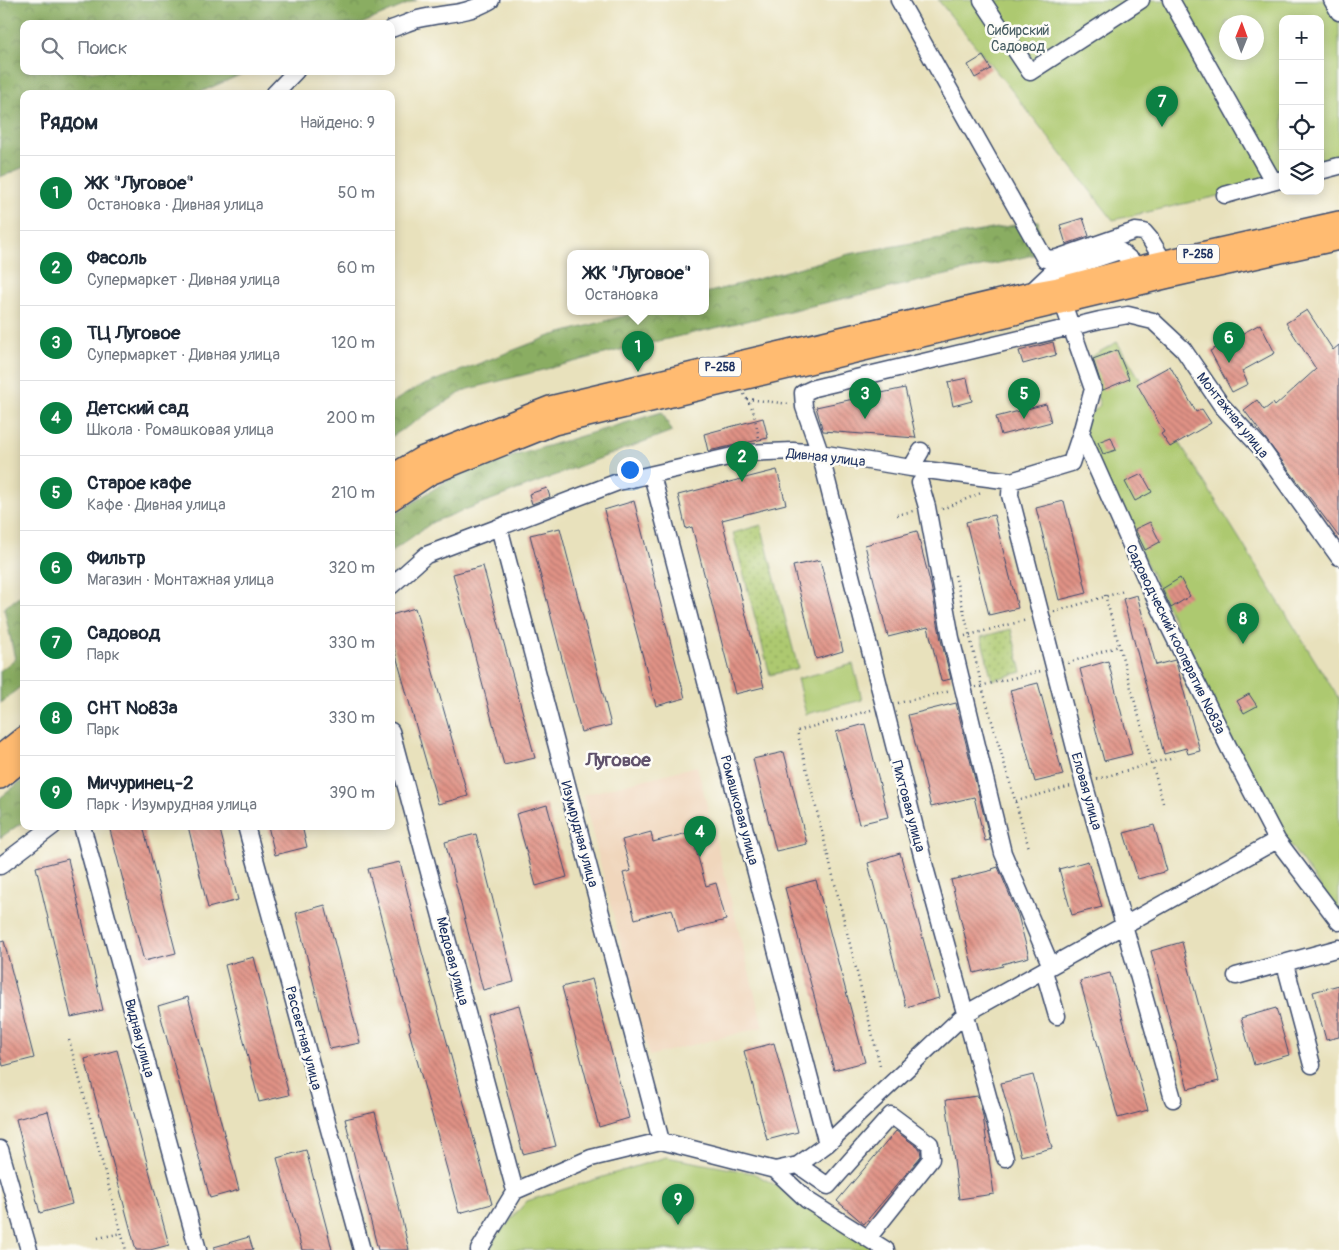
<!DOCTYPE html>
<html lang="ru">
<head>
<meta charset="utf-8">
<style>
  body { margin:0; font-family:Pangolin,sans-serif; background:#f2f2f3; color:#1f2937 }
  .controls { position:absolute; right:15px; top:15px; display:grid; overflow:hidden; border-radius:10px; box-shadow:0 2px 12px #0003 }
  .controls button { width:45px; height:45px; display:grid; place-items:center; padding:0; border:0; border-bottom:1px solid #e0e1e3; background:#fff; color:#1f2937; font:25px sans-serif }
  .compass { position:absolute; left:1219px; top:15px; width:45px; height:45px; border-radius:50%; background:#fff; box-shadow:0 2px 12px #0003; rotate:1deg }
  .you { position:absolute; left:629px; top:469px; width:18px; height:18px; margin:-12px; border:4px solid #fff; border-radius:50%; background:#1a73e8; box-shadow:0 0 0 8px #1a73e833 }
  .badge { display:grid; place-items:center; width:32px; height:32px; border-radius:50%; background:#0b8043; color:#fff; font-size:16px; font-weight:700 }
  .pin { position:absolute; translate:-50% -41px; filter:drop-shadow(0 1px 2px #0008) }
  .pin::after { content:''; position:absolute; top:26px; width:18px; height:15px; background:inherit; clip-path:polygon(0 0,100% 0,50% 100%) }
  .popup { position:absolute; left:567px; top:250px; width:142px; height:65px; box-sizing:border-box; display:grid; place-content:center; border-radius:10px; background:#fff; filter:drop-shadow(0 1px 4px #0005); font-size:16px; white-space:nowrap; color:#747a83 }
  .popup b { font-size:19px; color:#1f2937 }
  .popup::after { content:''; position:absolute; left:50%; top:100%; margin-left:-10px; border:10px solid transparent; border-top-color:#fff }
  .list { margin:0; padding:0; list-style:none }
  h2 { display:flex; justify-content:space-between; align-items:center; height:65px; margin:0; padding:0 20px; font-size:21px }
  h2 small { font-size:16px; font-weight:400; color:#747a83 }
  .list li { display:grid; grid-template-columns:32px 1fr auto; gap:15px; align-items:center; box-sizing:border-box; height:75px; padding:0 20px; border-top:1px solid #e0e1e3 }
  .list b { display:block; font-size:19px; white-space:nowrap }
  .list p { margin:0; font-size:16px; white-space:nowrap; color:#747a83 }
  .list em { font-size:16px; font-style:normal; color:#747a83 }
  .icon { flex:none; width:28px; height:28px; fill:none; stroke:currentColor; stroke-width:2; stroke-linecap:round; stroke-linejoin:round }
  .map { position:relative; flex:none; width:1339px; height:1250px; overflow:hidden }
  .search { position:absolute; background:#fff; box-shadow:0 2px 12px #0003; left:20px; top:20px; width:375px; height:55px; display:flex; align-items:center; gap:12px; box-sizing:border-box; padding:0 18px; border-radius:10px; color:#747a83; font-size:19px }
  .panel { position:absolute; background:#fff; box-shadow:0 2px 12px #0003; left:20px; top:90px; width:375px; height:740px; border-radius:10px }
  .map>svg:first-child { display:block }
  .built { fill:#f0d6bc }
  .green { fill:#adc96f; stroke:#647c66; fill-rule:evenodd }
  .forest { fill:url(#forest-crowns); stroke:#526e60 }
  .park { fill:url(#park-dots); stroke:#647c66 }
  .building { fill:url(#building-back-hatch) }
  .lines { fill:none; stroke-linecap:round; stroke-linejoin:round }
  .minor-casing { stroke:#3a4a6c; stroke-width:19 }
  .major-casing { stroke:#3a4a6c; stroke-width:24 }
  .path { stroke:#3a4a6c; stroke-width:2.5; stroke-dasharray:1 4; stroke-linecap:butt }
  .minor { stroke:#fff; stroke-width:16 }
  .major { stroke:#ffbb71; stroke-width:21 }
  .labels { text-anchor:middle; stroke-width:5; stroke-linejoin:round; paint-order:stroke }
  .shield { fill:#fdfcf7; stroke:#5f6c8c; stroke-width:1 }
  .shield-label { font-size:12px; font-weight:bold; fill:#1b2f5e }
  .park-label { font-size:14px; fill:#475d63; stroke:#fdfcf7 }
  .street-label { font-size:14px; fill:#1b2f5e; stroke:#fdfcf7 }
  .district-label { font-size:19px; font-weight:bold; fill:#60526c; stroke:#fdfcf7 }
</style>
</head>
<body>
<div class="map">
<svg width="1339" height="1250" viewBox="0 0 1339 1250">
  <defs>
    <pattern id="forest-crowns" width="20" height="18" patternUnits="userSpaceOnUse" patternTransform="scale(1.25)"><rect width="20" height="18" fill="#8aad62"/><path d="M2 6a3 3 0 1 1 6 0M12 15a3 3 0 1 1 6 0" fill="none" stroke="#708d54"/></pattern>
    <pattern id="park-dots" width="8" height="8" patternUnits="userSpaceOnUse" patternTransform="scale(1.25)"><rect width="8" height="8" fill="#adc96f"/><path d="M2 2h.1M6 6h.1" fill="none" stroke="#8ca45e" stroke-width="1.8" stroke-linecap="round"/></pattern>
    <pattern id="building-back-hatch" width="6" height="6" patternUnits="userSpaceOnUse" patternTransform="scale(1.25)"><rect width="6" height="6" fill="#e09285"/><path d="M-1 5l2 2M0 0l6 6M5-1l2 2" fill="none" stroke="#b57870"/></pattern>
  </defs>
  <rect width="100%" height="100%" fill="#fdfcf7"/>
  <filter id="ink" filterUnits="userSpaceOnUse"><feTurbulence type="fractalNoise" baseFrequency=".02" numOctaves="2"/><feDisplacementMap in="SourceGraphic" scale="10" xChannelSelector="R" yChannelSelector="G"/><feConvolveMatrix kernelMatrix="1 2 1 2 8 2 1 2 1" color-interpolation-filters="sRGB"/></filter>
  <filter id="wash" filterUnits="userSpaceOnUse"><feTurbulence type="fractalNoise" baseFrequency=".0096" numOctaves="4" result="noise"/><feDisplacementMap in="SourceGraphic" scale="20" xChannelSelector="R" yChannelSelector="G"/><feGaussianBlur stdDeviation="1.12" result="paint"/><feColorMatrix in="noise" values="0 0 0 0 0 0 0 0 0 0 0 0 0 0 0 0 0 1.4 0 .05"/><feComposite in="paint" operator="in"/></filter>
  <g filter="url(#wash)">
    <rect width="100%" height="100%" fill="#e8e1bc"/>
    <path class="built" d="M697,766L763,1027L649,1056L583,795Z"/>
    <path class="green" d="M938,0H1339V168L1320,172V19H1283V181L1113,220L1009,87ZM1226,22H1256V52H1226Z
      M1117,342L1339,699V912L1285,838L1234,746L1080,425L1100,405L1085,360Z
      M853,664L862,700L806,714L797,679Z
      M666,1157L753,1173L897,1250H484L527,1201Z"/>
    <path class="forest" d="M0,0H417L361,24H24V71H249L196,94H24V167L0,177Z
      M1038,221L1042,253L624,349L465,390L391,437V403L416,388L550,336L642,311H706V293L849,254Z
      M662,412L672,431L433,522L391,552V517L460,472Z
      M24,593V684L0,703V671L15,659L4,608Z
      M24,779V821L0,838V798Z"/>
    <path class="park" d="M761,525L798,668L770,675L733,533Z
      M1011,629L1022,672L992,680L981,637Z"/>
    <g id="blocks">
      <path class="building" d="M983,56L991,69L975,78L968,65Z
        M1083,218L1089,236L1066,244L1060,225Z
        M1307,310L1333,350L1339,345V537L1244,410L1257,400L1264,410L1273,403L1275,406L1316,369L1286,323Z
        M1260,324L1275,353L1242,371L1248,384L1232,392L1210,351Z
        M1053,342L1056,355L1023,364L1019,351Z
        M1117,350L1129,379L1103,390L1093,359Z
        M1170,366L1196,412L1202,409L1211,423L1170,447L1161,434L1164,432L1137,384Z
        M967,378L972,401L953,406L948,382Z
        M905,388L916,438L823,431L816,407Z
        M1046,404L1051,422L1001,435L996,417Z
        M763,418L768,438L708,451L704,434Z
        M1111,437L1116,450L1103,454L1098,442Z
        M777,470L786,504L722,520L764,687L735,694L692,527L686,529L678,495Z
        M1142,474L1152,492L1135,501L1125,482Z
        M547,488L550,497L532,504L529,494Z
        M634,501L685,698L656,706L604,510Z
        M1064,501L1087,593L1059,600L1036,508Z
        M994,515L1018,608L989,615L966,522Z
        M1150,522L1160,542L1145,550L1135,529Z
        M560,528L611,725L581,732L530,535Z
        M917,531L931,586L941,640L951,679L941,681L928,627L888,637L865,545Z
        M820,560L843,651L816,659L793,566Z
        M483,566L535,758L504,765L453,574Z
        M1180,578L1190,596L1171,608L1162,589Z
        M1137,595L1156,665L1175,660L1177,666L1200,751L1188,754L1186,748L1164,754L1123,599Z
        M415,608L468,796L438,804L391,638V615Z
        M1108,661L1132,754L1104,761L1080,669Z
        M1038,683L1063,775L1035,782L1010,690Z
        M1249,694L1257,706L1244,713L1237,701Z
        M956,703L990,840L985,841L974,797L931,807L908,715Z
        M865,724L888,817L859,824L836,732Z
        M784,752L807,844L776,851L753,759Z
        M547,805L567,877L536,886L516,814Z
        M1154,825L1167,871L1138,879L1124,833Z
        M109,826H143L176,953L144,961Z
        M188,826H219L238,900L208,908Z
        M268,826H302L307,847L275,855Z
        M651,832L653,842L691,832L706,886L716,883L726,920L678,932L672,909L635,919L623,873L631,871L622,840Z
        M476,834L514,982L483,990L445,842Z
        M900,853L939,998L906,1007L868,863Z
        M68,859L103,1010L71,1017L36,867Z
        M1088,861L1102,907L1072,915L1059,869Z
        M400,862L422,952L492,1204L459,1213L409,1031L411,1030L368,869Z
        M998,867L1018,915L1029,957L1002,964L1003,966L974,973L951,880L993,870L992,869Z
        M816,880L865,1062L834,1070L785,888Z
        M325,905L360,1043L330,1049L296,913Z
        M4,941L34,1058L3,1066L0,1054V942Z
        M1182,942L1219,1081L1188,1089L1151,951Z
        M254,957L289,1095L259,1102L225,965Z
        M1110,973L1148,1110L1118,1118L1080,981Z
        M592,979L629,1118L599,1127L562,987Z
        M1339,985V1037L1326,1040L1313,992Z
        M188,997L239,1190L210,1198L158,1006Z
        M519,1005L556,1146L523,1154L487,1014Z
        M1276,1008L1289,1055L1254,1065L1241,1018Z
        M774,1043L798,1132L767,1140L744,1051Z
        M117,1050L169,1245L150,1250H136L85,1059Z
        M1033,1075L1052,1148L1021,1156L1001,1083Z
        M978,1096L983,1116L994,1194L959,1199L946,1100Z
        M48,1111L72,1204L40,1213L16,1119Z
        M375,1112L396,1194L409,1250H378L345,1119Z
        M896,1131L920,1149L921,1156L864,1224L837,1201Z
        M306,1150L330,1241L332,1250H302L277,1158Z
        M249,1237L253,1250H214V1247Z"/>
    </g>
  </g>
  <g filter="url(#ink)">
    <use href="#blocks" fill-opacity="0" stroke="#3a4a6c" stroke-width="1"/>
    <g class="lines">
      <g class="minor-casing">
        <path id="minor" d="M899,0L1045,259L1057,258L1135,231L1144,232L1150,239L1164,262
          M982,0L1030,72L1141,0
          M1171,0L1273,181
          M1332,0L1339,12
          M391,29C400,26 409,22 418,19C446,12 464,16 491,0
          M274,94L296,71
          M1320,171L1339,166
          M1225,195L1283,179
          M1030,293L1050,274L1120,251L1139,267
          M1081,433L1150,588L1229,748L1277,840
          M911,468L921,451
          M652,475L827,1144
          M1011,481L1010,495L1084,783L1173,1099
          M920,483L927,507L951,638L1003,853L1051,966
          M499,527L661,1141
          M391,586L426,555L618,482L746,453L793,451L820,453L911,468L1011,481L1071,463L1081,433L1093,389L1059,292
          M391,731L515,1191
          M82,826L198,1250
          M246,826L362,1250
          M0,866L53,826
          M1285,964L1312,1065
          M1044,971L1057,1016
          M1236,976L1339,948
          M0,1149L29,1250
          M1005,1158L926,871L820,453L804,407L803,393L814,388L1100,320L1128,315L1153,321L1183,349L1222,406L1261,448L1339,557
          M798,1165L828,1186L891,1115L930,1144L931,1159L868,1238
          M775,1170L807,1200L886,1250
          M479,1250L515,1191L591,1158L661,1141L775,1170L798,1165L827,1144L965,1014L1277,840L1339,922"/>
      </g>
      <g class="major-casing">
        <path id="major" d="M391,476L421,458L550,407L1030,293L1058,288L1139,267L1339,222
          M391,500L430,474L554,424L1169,277L1339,239
          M0,756L24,737
          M0,778L24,759"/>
      </g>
      <path class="path" d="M744,394L753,410L759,438
        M747,399L790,404
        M942,509L981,493
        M897,515L913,511
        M955,575L982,687L1029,848
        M1105,595L1163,803
        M1054,612L1124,591
        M965,636L1027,620
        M1068,663L1119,646
        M976,687L1041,671
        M898,703L951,691
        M871,710L797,731L880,1065
        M1097,779L1174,757
        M1016,801L1071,786
        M69,1040L126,1250
        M98,1238L122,1233"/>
      <use href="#minor" class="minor"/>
      <use href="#major" class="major"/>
    </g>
  </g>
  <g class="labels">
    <g class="shield">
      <rect x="1177" y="244.5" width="42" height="19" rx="4"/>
      <rect x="699" y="357.5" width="42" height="19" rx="4"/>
    </g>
    <g class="shield-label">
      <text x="1198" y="258">Р-258</text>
      <text x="720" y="371">Р-258</text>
    </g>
    <g class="park-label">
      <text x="1018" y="35">Сибирский<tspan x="1018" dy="16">Садовод</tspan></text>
    </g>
    <g class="street-label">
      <text transform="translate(1233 415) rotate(51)" y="5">Монтажная улица</text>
      <text transform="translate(826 457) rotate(6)" y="5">Дивная улица</text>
      <text transform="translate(1176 639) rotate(64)" y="5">Садоводческий кооператив №83а</text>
      <text transform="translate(1087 791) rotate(74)" y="5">Еловая улица</text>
      <text transform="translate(909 806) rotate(75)" y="5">Пихтовая улица</text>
      <text transform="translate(740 810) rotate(75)" y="5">Ромашковая улица</text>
      <text transform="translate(580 834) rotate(75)" y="5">Изумрудная улица</text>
      <text transform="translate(453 961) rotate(75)" y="5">Медовая улица</text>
      <text transform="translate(140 1038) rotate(75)" y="5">Видная улица</text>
      <text transform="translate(304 1038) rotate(75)" y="5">Рассветная улица</text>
    </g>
    <g class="district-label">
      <text x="618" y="766">Луговое</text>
    </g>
  </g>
</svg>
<div class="controls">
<button>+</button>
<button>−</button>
<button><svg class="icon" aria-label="locate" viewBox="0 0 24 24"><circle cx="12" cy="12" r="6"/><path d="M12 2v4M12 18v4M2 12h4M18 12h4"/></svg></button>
<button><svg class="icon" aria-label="layers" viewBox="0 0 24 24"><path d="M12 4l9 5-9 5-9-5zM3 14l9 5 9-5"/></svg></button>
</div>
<svg class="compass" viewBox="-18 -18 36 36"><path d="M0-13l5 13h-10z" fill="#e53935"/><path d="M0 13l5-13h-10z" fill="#747a83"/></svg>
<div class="you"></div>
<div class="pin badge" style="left:638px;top:372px">1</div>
<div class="popup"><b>ЖК &quot;Луговое&quot;</b>Остановка</div>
<div class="pin badge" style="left:742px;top:482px">2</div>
<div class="pin badge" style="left:865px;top:419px">3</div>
<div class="pin badge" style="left:700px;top:857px">4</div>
<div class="pin badge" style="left:1024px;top:419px">5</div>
<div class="pin badge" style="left:1229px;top:363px">6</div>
<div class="pin badge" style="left:1162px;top:127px">7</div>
<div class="pin badge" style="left:1243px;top:644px">8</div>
<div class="pin badge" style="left:678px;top:1225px">9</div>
<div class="search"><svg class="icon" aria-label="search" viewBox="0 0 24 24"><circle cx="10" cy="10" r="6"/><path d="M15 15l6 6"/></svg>Поиск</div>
<section class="panel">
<h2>Рядом<small>Найдено: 9</small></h2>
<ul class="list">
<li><span class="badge">1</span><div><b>ЖК &quot;Луговое&quot;</b><p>Остановка · Дивная улица</p></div><em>50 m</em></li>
<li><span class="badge">2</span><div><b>Фасоль</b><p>Супермаркет · Дивная улица</p></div><em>60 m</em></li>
<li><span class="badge">3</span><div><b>ТЦ Луговое</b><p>Супермаркет · Дивная улица</p></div><em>120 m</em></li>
<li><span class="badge">4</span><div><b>Детский сад</b><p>Школа · Ромашковая улица</p></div><em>200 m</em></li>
<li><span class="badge">5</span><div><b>Старое кафе</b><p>Кафе · Дивная улица</p></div><em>210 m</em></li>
<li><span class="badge">6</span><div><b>Фильтр</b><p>Магазин · Монтажная улица</p></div><em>320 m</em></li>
<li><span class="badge">7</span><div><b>Садовод</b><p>Парк</p></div><em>330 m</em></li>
<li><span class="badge">8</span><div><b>СНТ №83а</b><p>Парк</p></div><em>330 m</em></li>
<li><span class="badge">9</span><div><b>Мичуринец-2</b><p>Парк · Изумрудная улица</p></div><em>390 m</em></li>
</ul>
</section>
</div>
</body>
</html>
